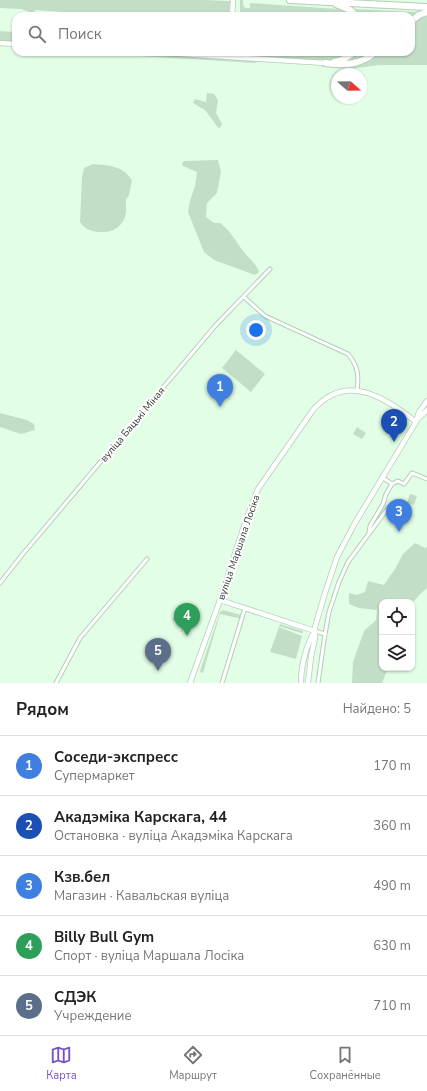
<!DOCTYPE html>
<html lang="ru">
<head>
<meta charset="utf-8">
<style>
  body { margin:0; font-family:"Nunito Sans",sans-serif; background:#f6f6f6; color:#222 }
  .controls { position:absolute; right:12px; bottom:12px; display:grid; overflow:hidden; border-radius:8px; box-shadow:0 1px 3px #0004 }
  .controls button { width:36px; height:36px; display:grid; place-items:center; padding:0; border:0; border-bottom:1px solid #e0e0e0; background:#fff; color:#222; font:20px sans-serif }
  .compass { position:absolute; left:331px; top:68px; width:36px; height:36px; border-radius:50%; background:#fff; box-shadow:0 1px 3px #0004; rotate:110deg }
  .you { position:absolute; left:256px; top:330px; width:14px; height:14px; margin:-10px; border:3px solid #fff; border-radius:50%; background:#1a73e8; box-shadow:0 0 0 6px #1a73e833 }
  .badge { display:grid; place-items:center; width:26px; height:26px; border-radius:50%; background:#7350c9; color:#fff; font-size:13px; font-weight:700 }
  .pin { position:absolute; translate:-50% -33px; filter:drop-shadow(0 1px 2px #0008) }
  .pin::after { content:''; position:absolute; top:21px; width:14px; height:12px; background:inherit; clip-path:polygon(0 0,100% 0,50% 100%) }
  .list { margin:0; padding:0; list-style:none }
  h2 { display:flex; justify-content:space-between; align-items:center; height:52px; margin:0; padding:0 16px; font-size:17px }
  h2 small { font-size:13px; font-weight:400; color:#767676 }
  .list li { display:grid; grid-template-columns:26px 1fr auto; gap:12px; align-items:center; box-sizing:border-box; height:60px; padding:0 16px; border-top:1px solid #e0e0e0 }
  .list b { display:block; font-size:15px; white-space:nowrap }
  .list p { margin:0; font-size:13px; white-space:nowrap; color:#767676 }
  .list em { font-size:13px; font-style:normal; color:#767676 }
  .icon { flex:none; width:22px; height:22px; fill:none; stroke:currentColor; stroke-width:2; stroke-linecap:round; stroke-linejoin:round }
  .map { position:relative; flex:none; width:427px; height:683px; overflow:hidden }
  .search { position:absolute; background:#fff; box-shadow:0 1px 3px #0004; left:12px; right:12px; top:12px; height:44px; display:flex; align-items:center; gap:10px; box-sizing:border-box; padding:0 14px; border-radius:12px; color:#767676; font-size:15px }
  .sheet { height:352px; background:#fff }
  nav { display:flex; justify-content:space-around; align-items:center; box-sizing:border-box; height:56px; border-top:1px solid #e0e0e0; background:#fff; font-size:11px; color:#767676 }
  nav a { display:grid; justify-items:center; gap:2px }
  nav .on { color:#7350c9 }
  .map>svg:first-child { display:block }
  .green { fill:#c3dec7 }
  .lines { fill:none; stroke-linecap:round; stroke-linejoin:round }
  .street-casing { stroke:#b2ceb7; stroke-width:5 }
  .secondary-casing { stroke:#b2ceb7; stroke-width:6 }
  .highway-casing { stroke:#b2ceb7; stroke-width:8 }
  .street { stroke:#fff; stroke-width:3 }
  .secondary { stroke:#fff; stroke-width:4.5 }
  .highway { stroke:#fff; stroke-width:6 }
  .labels { text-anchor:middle; stroke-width:4; stroke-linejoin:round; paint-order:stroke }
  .street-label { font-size:10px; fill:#2e3930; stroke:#fff }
</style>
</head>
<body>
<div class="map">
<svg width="427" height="683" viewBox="0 0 427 683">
  <rect width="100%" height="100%" fill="#e2fee6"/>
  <path class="green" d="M0,0H204L230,1L229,16H113L112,15L35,10L33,13L21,9L0,8Z
    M240,0H243V5L245,8H250V3L338,9L344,10L354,16H240Z
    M353,9L420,12L411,18V16H359Z
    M427,15V65H379L350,69L374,57L379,52H411V24L419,18Z
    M0,31L16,32V42L0,41Z
    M73,52H109L257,61L255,63Z
    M240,52H353L333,60L327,61L240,56Z
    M358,52H373L361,59L343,62Z
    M207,93L214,94L218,100L216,113L222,124L219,129L205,110L193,103L195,99L206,102Z
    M218,160L221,172L217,193L207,203L206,217L214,223H220C230,230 236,242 244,252C249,259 256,263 259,272L255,275L214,260L204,252L188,212L190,201L195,186L197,172L183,166L182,163L184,161Z
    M93,164C109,165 123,166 132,180C131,185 130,190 129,195C128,197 127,198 126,200C125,204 127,209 126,213C124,225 114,233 102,232C92,232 86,230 80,222L82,177L84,168Z
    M236,350L265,374L251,392L222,368Z
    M0,413L27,420L34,424L35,430L21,434L0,427Z
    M357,427L366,433L362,439L353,434Z
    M410,494L417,496L414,505L407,503Z
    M415,543L425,548L427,547V588L420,594L412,604V602H382V668H388L382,683H352L353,662L364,631L376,620L377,610L359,608L349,604V593L357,595L365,592L368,581L384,585L395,569L403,554Z
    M223,610L241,615L240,620L238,618L220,614L203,673L200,672L201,668L220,612Z
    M174,617L187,619L182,632H181L184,624L172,620Z
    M280,624L303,631V633H301L279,626Z
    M279,627L302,636L296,659L270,652Z"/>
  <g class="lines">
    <g class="street-casing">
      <path id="street" d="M244,297L265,316L348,354C358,366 359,375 357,390
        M382,477L392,484
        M369,533L370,526L383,504L386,494L392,484L398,481L404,484L412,473L427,479
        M0,583L22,555L215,326L270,269
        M315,631L325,634
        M56,683L80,638L147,559
        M222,683L245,608
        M318,683L325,634L329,612L339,582L348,562L388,508"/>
    </g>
    <g class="secondary-casing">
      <path id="secondary" d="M232,16L233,0
        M0,43L16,44
        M151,52L325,63
        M417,420L427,410
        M220,600L315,631
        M190,683L220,600L246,520L258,489L313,410C346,372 385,397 416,422
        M301,683C301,666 306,645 315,631
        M308,683L311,657L315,638V627L325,593L337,557L355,523L416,422L419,412L427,401"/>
    </g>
    <g class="highway-casing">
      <path id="highway" d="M290,0L427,7
        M336,4L350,10L357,16
        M411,21L419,15L427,12
        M334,62L342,60L355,52
        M325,63C344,66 360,65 376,52"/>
    </g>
    <use href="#street" class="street"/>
    <use href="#secondary" class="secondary"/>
    <use href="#highway" class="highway"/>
  </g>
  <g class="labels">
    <g class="street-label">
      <text transform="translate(132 424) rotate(-50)" y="4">вуліца Бацькі Міная</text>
      <text transform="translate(238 547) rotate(-71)" y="4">вуліца Маршала Лосіка</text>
    </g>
  </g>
</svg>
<div class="controls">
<button><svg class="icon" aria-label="locate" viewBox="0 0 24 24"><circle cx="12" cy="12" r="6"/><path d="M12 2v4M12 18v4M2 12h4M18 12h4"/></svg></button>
<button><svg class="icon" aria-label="layers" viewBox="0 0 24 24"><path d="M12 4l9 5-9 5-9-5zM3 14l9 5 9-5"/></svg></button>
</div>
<svg class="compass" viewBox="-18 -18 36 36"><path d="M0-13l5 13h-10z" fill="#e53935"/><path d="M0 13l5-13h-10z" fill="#767676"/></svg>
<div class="you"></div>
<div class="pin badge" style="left:220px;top:407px;background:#3f7fe0">1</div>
<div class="pin badge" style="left:394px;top:442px;background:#1a4fb4">2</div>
<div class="pin badge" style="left:399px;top:532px;background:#3f7fe0">3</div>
<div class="pin badge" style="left:187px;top:636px;background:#2e9e5b">4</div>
<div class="pin badge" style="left:158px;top:671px;background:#5c6f8a">5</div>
<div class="search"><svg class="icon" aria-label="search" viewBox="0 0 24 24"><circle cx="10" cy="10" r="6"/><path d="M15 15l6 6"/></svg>Поиск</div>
</div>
<section class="sheet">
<h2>Рядом<small>Найдено: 5</small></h2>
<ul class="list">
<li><span class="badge" style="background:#3f7fe0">1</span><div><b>Соседи-экспресс</b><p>Супермаркет</p></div><em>170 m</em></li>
<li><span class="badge" style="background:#1a4fb4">2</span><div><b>Акадэміка Карскага, 44</b><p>Остановка · вуліца Акадэміка Карскага</p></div><em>360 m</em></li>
<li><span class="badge" style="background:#3f7fe0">3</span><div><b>Кзв.бел</b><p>Магазин · Кавальская вуліца</p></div><em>490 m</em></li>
<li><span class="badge" style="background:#2e9e5b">4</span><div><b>Billy Bull Gym</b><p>Спорт · вуліца Маршала Лосіка</p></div><em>630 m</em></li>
<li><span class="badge" style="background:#5c6f8a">5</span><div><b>СДЭК</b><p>Учреждение</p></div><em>710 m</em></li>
</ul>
</section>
<nav>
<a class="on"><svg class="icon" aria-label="map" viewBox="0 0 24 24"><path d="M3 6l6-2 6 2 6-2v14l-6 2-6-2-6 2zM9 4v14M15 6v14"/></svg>Карта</a>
<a><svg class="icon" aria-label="directions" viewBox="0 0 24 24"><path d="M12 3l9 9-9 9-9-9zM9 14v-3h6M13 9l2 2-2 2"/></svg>Маршрут</a>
<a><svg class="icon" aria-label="saved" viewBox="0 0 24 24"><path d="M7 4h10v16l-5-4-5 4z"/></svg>Сохранённые</a>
</nav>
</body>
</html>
